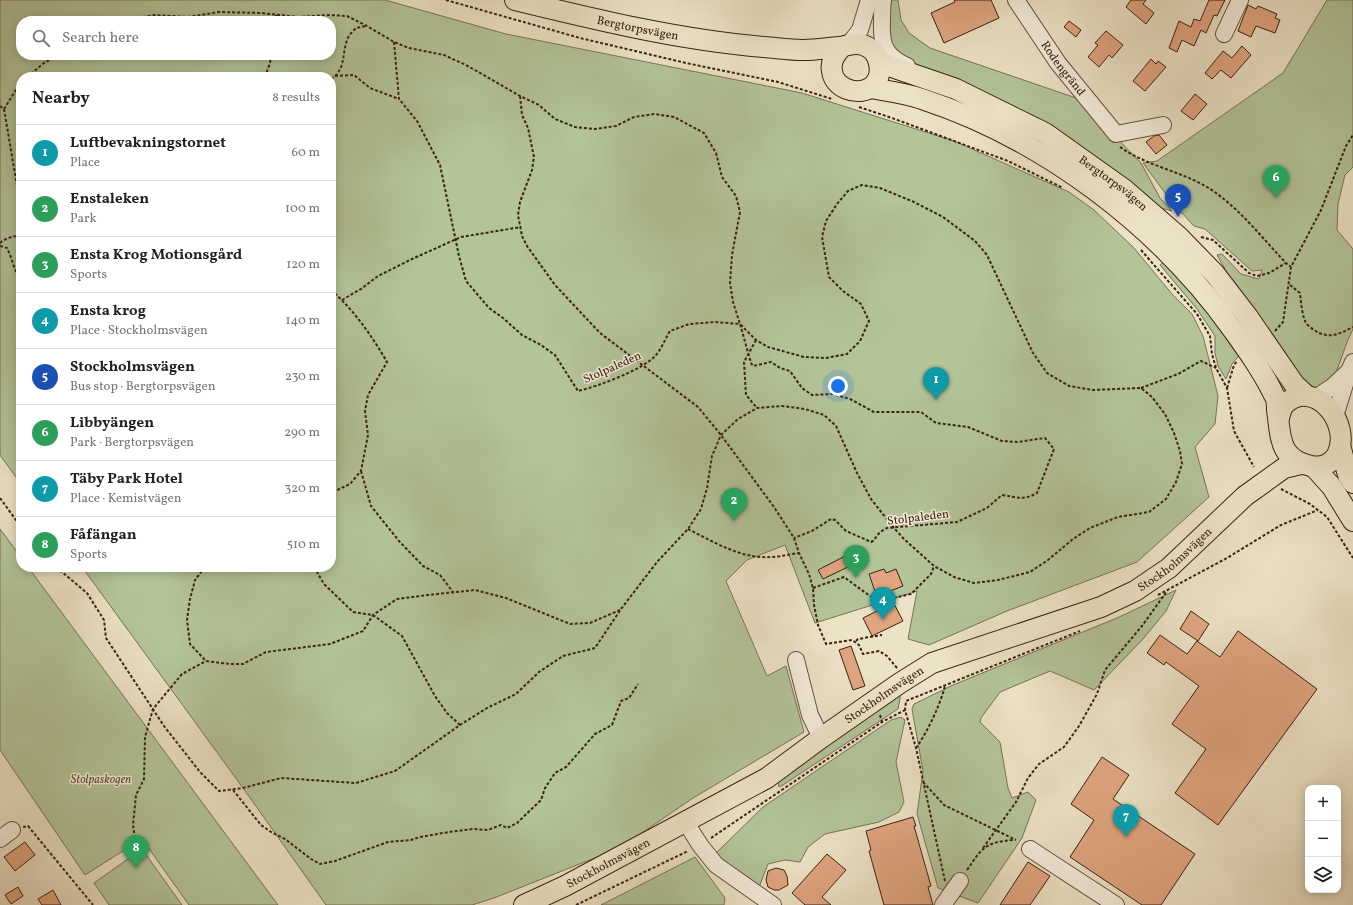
<!DOCTYPE html>
<html lang="en">
<head>
<meta charset="utf-8">
<style>
  body { margin:0; font-family:Vollkorn,serif; background:#f6f6f6; color:#222 }
  .controls { position:absolute; right:12px; bottom:12px; display:grid; overflow:hidden; border-radius:8px; box-shadow:0 2px 10px #0003 }
  .controls button { width:36px; height:36px; display:grid; place-items:center; padding:0; border:0; border-bottom:1px solid #e0e0e0; background:#fff; color:#222; font:20px sans-serif }
  .you { position:absolute; left:838px; top:386px; width:14px; height:14px; margin:-10px; border:3px solid #fff; border-radius:50%; background:#1a73e8; box-shadow:0 0 0 6px #1a73e833 }
  .badge { display:grid; place-items:center; width:26px; height:26px; border-radius:50%; background:#db2777; color:#fff; font-size:13px; font-weight:700 }
  .pin { position:absolute; translate:-50% -33px; filter:drop-shadow(0 1px 2px #0008) }
  .pin::after { content:''; position:absolute; top:21px; width:14px; height:12px; background:inherit; clip-path:polygon(0 0,100% 0,50% 100%) }
  .list { margin:0; padding:0; list-style:none }
  h2 { display:flex; justify-content:space-between; align-items:center; height:52px; margin:0; padding:0 16px; font-size:17px }
  h2 small { font-size:13px; font-weight:400; color:#767676 }
  .list li { display:grid; grid-template-columns:26px 1fr auto; gap:12px; align-items:center; box-sizing:border-box; height:56px; padding:0 16px; border-top:1px solid #e0e0e0 }
  .list b { display:block; font-size:15px; white-space:nowrap }
  .list p { margin:0; font-size:13px; white-space:nowrap; color:#767676 }
  .list em { font-size:13px; font-style:normal; color:#767676 }
  .icon { flex:none; width:22px; height:22px; fill:none; stroke:currentColor; stroke-width:2; stroke-linecap:round; stroke-linejoin:round }
  .map { position:relative; flex:none; width:1353px; height:905px; overflow:hidden }
  .search { position:absolute; background:#fff; box-shadow:0 2px 10px #0003; left:16px; top:16px; width:320px; height:44px; display:flex; align-items:center; gap:10px; box-sizing:border-box; padding:0 14px; border-radius:16px; color:#767676; font-size:15px }
  .panel { position:absolute; background:#fff; box-shadow:0 2px 10px #0003; left:16px; top:72px; width:320px; height:500px; border-radius:16px }
  .map>svg:first-child { display:block }
  .green { fill:#b3c499; stroke:#787257; fill-rule:evenodd }
  .building { fill:#e0a580; stroke:#3c2115 }
  .lines { fill:none; stroke-linecap:round; stroke-linejoin:round }
  .minor-casing { stroke:#685141; stroke-width:18 }
  .major-casing { stroke:#3c2115; stroke-width:22 }
  .path { stroke:#3c2115; stroke-width:2; stroke-dasharray:3 2; stroke-linecap:butt }
  .minor { stroke:#f3ecda; stroke-width:16 }
  .major { stroke:#ece2c6; stroke-width:20 }
  .labels { text-anchor:middle; stroke-width:3; stroke-linejoin:round; paint-order:stroke }
  .street-label { font-size:12px; fill:#3c2115; stroke:#f3ecda }
  .park-label { font-size:12px; font-style:italic; fill:#5a4a36; stroke:#f3ecda }
</style>
</head>
<body>
<div class="map">
<svg width="1353" height="905" viewBox="0 0 1353 905">
  <rect width="100%" height="100%" fill="#ece2c6"/>
  <filter id="stains"><feTurbulence type="fractalNoise" baseFrequency=".005" numOctaves="4"/><feColorMatrix values="0 0 0 0 .2 0 0 0 0 .09 0 0 0 0 .02 0 0 0 .5 -.17"/></filter>
  <radialGradient id="worn" r=".72"><stop offset=".6" stop-color="#630" stop-opacity="0"/><stop offset="1" stop-color="#630" stop-opacity=".3"/></radialGradient>
  <path class="green" d="M0,0H385L506,34L802,93L954,141L1069,192L1094,210L1134,248L1172,294L1192,314L1203,336L1218,396L1215,424L1195,447L1209,497L1137,562L1007,611L929,645L908,639L917,591L815,623L785,545L747,560L726,581L767,676L786,666L804,732L693,798L620,848L494,898L472,905H326L243,788L82,567H331V77H21V484L0,455ZM21,21H331V55H21Z
    M887,0H898L901,20L909,33L930,48L1079,99L1141,163L1160,198L1172,211L1161,208L899,58L887,43Z
    M1327,0H1353V167L1345,175L1338,204L1337,230L1353,249V329L1347,342L1336,373L1323,387L1316,389L1307,386L1230,282L1225,269L1217,255L1222,254L1241,274L1259,279L1262,270L1252,271L1205,229L1194,226L1171,201L1143,163L1157,161L1283,73Z
    M1166,260L1241,353L1232,364L1226,379L1218,366L1215,353V336L1197,309L1160,265Z
    M0,529L21,557V567H28L278,905H189L142,839L85,875L0,750Z
    M1176,590L1166,611L1143,639L1094,690L1050,671L1000,692L981,718L980,722L1000,742L1008,788L1012,798L1028,792L1036,800L1022,838L978,903L938,888L917,814L923,771L912,709L914,704L953,685L1117,618Z
    M900,690V699L898,709L783,785L779,787L777,778Z
    M901,717L905,720L896,762L904,802L899,812L879,822L825,834L808,847L800,862L785,860L768,864L759,887L714,855L763,807L891,720Z
    M142,849L182,905H109L94,883Z
    M695,857L725,898L724,905H601Z"/>
  <path class="building" d="M954,0H991L999,18L944,43L931,13L955,2Z
    M1131,0H1146L1143,4L1154,13L1146,24L1126,7Z
    M1209,0H1225L1217,16L1214,15L1206,33L1201,30L1194,46L1182,40L1177,52L1169,48L1179,21L1191,27L1194,19L1200,21Z
    M1248,5L1256,9L1258,6L1277,14L1275,18L1280,20L1275,33L1256,26L1251,37L1238,31Z
    M1069,21L1081,30L1076,37L1064,27Z
    M1106,31L1123,45L1112,58L1109,55L1099,67L1088,57L1098,45L1095,43Z
    M1242,46L1251,55L1231,78L1221,70L1212,79L1205,73L1223,51L1232,58Z
    M1151,59L1156,64L1158,61L1166,67L1145,91L1133,81Z
    M1195,94L1207,104L1193,120L1181,111Z
    M1159,135L1167,145L1156,154L1146,142L1154,136Z
    M849,554L854,564L823,579L818,570Z
    M884,569L886,573L896,569L903,586L888,592L903,621L872,636L863,618L881,609L869,574Z
    M1191,611L1209,624L1198,641L1180,629Z
    M1238,631L1317,689L1218,825L1175,793L1206,749L1172,724L1199,686L1166,662L1164,665L1147,653L1160,635L1187,654L1197,641L1220,657Z
    M851,646L865,686L853,690L839,650Z
    M1102,757L1129,775L1113,799L1195,854L1161,905H1142L1070,857L1094,820L1071,804Z
    M913,817L916,826H914L931,886L928,887L933,905H884L869,851L871,850L866,831Z
    M25,842L35,855L15,871L4,857Z
    M827,854L846,870L822,897L831,905H805L792,893Z
    M1028,862L1050,876L1030,905H1000Z
    M776,868L784,870L787,876L788,885L779,890H774L768,887L766,880L768,871Z
    M18,887L23,896L11,904L5,895Z
    M53,890L61,905H42L38,899Z"/>
  <g class="lines">
    <g class="minor-casing">
      <g id="minor">
        <path d="M883,0C882,7 882,15 882,22C881,45 885,56 907,66"/>
        <path id="s1" d="M1016,0L1058,63L1116,134L1163,125"/>
        <path d="M1224,34L1240,0"/>
        <path d="M849,44L860,30L869,0"/>
        <path d="M1315,398L1332,387L1348,372"/>
        <path d="M1336,413L1349,371L1353,362"/>
        <path d="M796,660L810,715L821,738"/>
        <path d="M685,821L700,845L716,865L773,905"/>
        <path d="M0,839L12,830"/>
        <path d="M1030,849L1116,905"/>
        <path d="M943,905L960,881"/>
      </g>
    </g>
    <g class="major-casing">
      <g id="major">
        <path id="s2" d="M515,0C597,20 680,40 764,47C777,48 790,50 803,50C815,50 827,48 839,47C848,46 854,42 863,45C881,50 886,78 870,88C856,96 834,88 832,71C830,62 836,53 842,47"/>
        <path id="s3" d="M879,61L892,67L956,89L1045,133L1125,190L1178,236L1215,274L1248,317L1294,384L1307,396"/>
        <path d="M870,88C887,91 905,93 922,99C1044,139 1159,226 1233,330C1248,351 1263,372 1274,395C1277,399 1277,405 1277,410C1281,436 1278,459 1311,466C1321,468 1331,464 1337,455C1353,423 1314,377 1285,404C1282,407 1280,414 1279,418"/>
        <path d="M1341,449L1348,475L1353,483"/>
        <path d="M1314,467L1332,487L1353,521"/>
        <path id="s4" d="M524,905L565,886L767,778L821,738L900,683L932,663L1101,607L1135,591L1169,568L1245,496L1284,468L1301,464"/>
      </g>
    </g>
    <path class="path" d="M446,0L580,38L686,63L778,82L832,99
      M276,21V15
      M394,42L399,99L417,121L440,165L459,256L466,281L489,308L503,318L522,335L541,345L555,355L578,391C596,387 645,369 656,355C662,348 665,339 670,331L689,324L715,322L740,324L751,363L753,366L771,362L780,368L790,371L802,388L812,395L833,394L850,399L874,412H921L936,423L968,427L1002,441L1018,442L1045,438L1054,449L1037,493C1023,501 1017,497 1002,495L987,508L957,522L887,528L880,532L873,541L871,542L846,531L835,520L831,519L812,531L794,538
      M335,76L354,75L370,88L399,99
      M27,77L44,63L59,55
      M265,77L270,63L271,55
      M331,79C347,69 341,53 348,38C349,35 353,31 356,28L366,26
      M520,96L522,115L528,128L534,157L532,170L520,202L518,215L522,236L527,246L555,285L600,333L698,407L721,435L774,507L794,538L799,553L809,574L813,588L814,605L818,625L826,644L852,640L859,645L863,654L879,651L887,656L897,668
      M0,106L4,109L21,209
      M859,107L892,118L1008,161L1063,188
      M4,109L21,82
      M1120,147C1147,166 1180,171 1207,187C1238,206 1261,237 1286,263L1291,267
      M1201,237L1213,240L1249,273L1257,276L1269,273L1286,263
      M0,243C6,238 14,235 21,237
      M0,246L7,248C12,258 14,271 21,280
      M1141,250L1197,314L1210,336L1212,354L1216,368L1227,388L1234,431L1254,467
      M1290,285L1300,293C1301,303 1302,313 1305,321C1307,325 1311,328 1314,330C1329,340 1339,334 1353,327
      M331,290C354,310 372,336 387,362L368,395L365,411L368,435L361,471L350,484L331,493
      M342,300L361,289L378,276L412,259L461,237L521,227
      M1275,331L1283,322L1291,267L1321,210L1346,146L1353,135
      M756,340L744,362L746,395L757,408
      M1141,388L1178,374L1201,361L1216,368
      M1227,388L1234,365L1237,361
      M361,471L371,506L399,541L423,566L440,575L453,592
      M1281,489L1310,504L1327,517L1353,558
      M0,498L21,527
      M688,529C714,542 741,559 771,557C780,557 790,554 799,553
      M56,567L87,593L104,620L106,638L164,726L200,772L219,791L243,788L281,778L356,783L395,771L460,725L487,708L516,694L539,672L563,656L595,648L621,609L657,562L688,529L701,509L707,488L712,456L721,435L738,419L757,408L782,406L805,409L824,415L836,426L857,473L871,499L893,527L904,539L934,566L954,577L974,583L998,580L1030,572L1048,560L1073,539L1090,528L1118,517L1149,512L1166,499L1176,482L1182,464L1180,451L1174,433L1165,414L1152,397L1141,388L1093,390L1069,386L1047,373L1033,353L987,255L975,241L943,217L914,202L880,188L862,185L848,191L837,204L826,221L822,237L829,277L843,291L861,304L869,321L860,341L847,354L826,358L804,357L768,347L756,340L740,324L733,302L730,283L732,255L740,212L736,196L722,177L716,153L704,133L674,117L654,114L634,117L616,126L595,129L575,127L555,119L539,105L520,96L466,65L444,55L409,48L394,42L367,26L347,16L329,15L298,17L261,13L219,12L188,17L154,15L124,21
      M205,567L195,580L190,599L187,620L190,644L206,661L230,664H243L266,652L330,644L363,631L373,615L397,599L428,595L475,590L506,598L570,624L590,623L620,610
      M314,567L324,584L353,612L373,615L402,636L435,696L447,713L460,725
      M813,588L844,577L874,599L885,600L911,594L931,574L934,566
      M1158,595L1227,558L1281,525L1318,510
      M856,641L858,639L882,635
      M880,715L882,722
      M916,748C928,731 940,705 945,686
      M923,782L944,805L1016,840
      M233,790L261,825L271,832L285,839L311,859L320,864L335,861L388,842L411,840L420,837L449,832L473,829L488,830L501,825L507,828L517,823L541,800L545,788L555,773L566,767L595,734L612,725L621,701L629,698L638,684
      M23,827L28,826L93,905
      M711,838L882,722L905,710
      M983,848L1016,802L1028,778L1039,764L1064,747L1079,726L1097,694L1105,670L1142,626L1167,591
      M137,853L133,825L136,795L144,779L145,737L153,709L182,674L206,661
      M967,870C982,848 985,842 1014,840
      M945,881L916,748L905,710L906,701L1080,631
      M576,905L688,851"/>
    <use href="#minor" class="minor"/>
    <use href="#major" class="major"/>
  </g>
  <g class="labels">
    <g class="street-label">
      <text dy="4" stroke="none"><textPath href="#s2" startOffset="126">Bergtorpsvägen</textPath></text>
      <text dy="4" stroke="none"><textPath href="#s1" startOffset="83">Rodengränd</textPath></text>
      <text dy="4" stroke="none"><textPath href="#s3" startOffset="266">Bergtorpsvägen</textPath></text>
      <text transform="translate(612 367) rotate(-24)" y="4">Stolpaleden</text>
      <text transform="translate(918 517) rotate(-7)" y="4">Stolpaleden</text>
      <text dy="4" stroke="none"><textPath href="#s4" startOffset="742">Stockholmsvägen</textPath></text>
      <text dy="4" stroke="none"><textPath href="#s4" startOffset="418">Stockholmsvägen</textPath></text>
      <text dy="4" stroke="none"><textPath href="#s4" startOffset="94">Stockholmsvägen</textPath></text>
    </g>
    <g class="park-label">
      <text x="101" y="783">Stolpaskogen</text>
    </g>
  </g>
  <rect width="100%" height="100%" filter="url(#stains)"/>
  <rect width="100%" height="100%" fill="url(#worn)"/>
</svg>
<div class="controls">
<button>+</button>
<button>−</button>
<button><svg class="icon" aria-label="layers" viewBox="0 0 24 24"><path d="M12 4l9 5-9 5-9-5zM3 14l9 5 9-5"/></svg></button>
</div>
<div class="you"></div>
<div class="pin badge" style="left:936px;top:400px;background:#0f9aa8">1</div>
<div class="pin badge" style="left:734px;top:521px;background:#2e9e5b">2</div>
<div class="pin badge" style="left:856px;top:578px;background:#2e9e5b">3</div>
<div class="pin badge" style="left:883px;top:620px;background:#0f9aa8">4</div>
<div class="pin badge" style="left:1178px;top:217px;background:#1a4fb4">5</div>
<div class="pin badge" style="left:1276px;top:198px;background:#2e9e5b">6</div>
<div class="pin badge" style="left:1126px;top:837px;background:#0f9aa8">7</div>
<div class="pin badge" style="left:136px;top:868px;background:#2e9e5b">8</div>
<div class="search"><svg class="icon" aria-label="search" viewBox="0 0 24 24"><circle cx="10" cy="10" r="6"/><path d="M15 15l6 6"/></svg>Search here</div>
<section class="panel">
<h2>Nearby<small>8 results</small></h2>
<ul class="list">
<li><span class="badge" style="background:#0f9aa8">1</span><div><b>Luftbevakningstornet</b><p>Place</p></div><em>60 m</em></li>
<li><span class="badge" style="background:#2e9e5b">2</span><div><b>Enstaleken</b><p>Park</p></div><em>100 m</em></li>
<li><span class="badge" style="background:#2e9e5b">3</span><div><b>Ensta Krog Motionsgård</b><p>Sports</p></div><em>120 m</em></li>
<li><span class="badge" style="background:#0f9aa8">4</span><div><b>Ensta krog</b><p>Place · Stockholmsvägen</p></div><em>140 m</em></li>
<li><span class="badge" style="background:#1a4fb4">5</span><div><b>Stockholmsvägen</b><p>Bus stop · Bergtorpsvägen</p></div><em>230 m</em></li>
<li><span class="badge" style="background:#2e9e5b">6</span><div><b>Libbyängen</b><p>Park · Bergtorpsvägen</p></div><em>290 m</em></li>
<li><span class="badge" style="background:#0f9aa8">7</span><div><b>Täby Park Hotel</b><p>Place · Kemistvägen</p></div><em>320 m</em></li>
<li><span class="badge" style="background:#2e9e5b">8</span><div><b>Fåfängan</b><p>Sports</p></div><em>510 m</em></li>
</ul>
</section>
</div>
</body>
</html>
